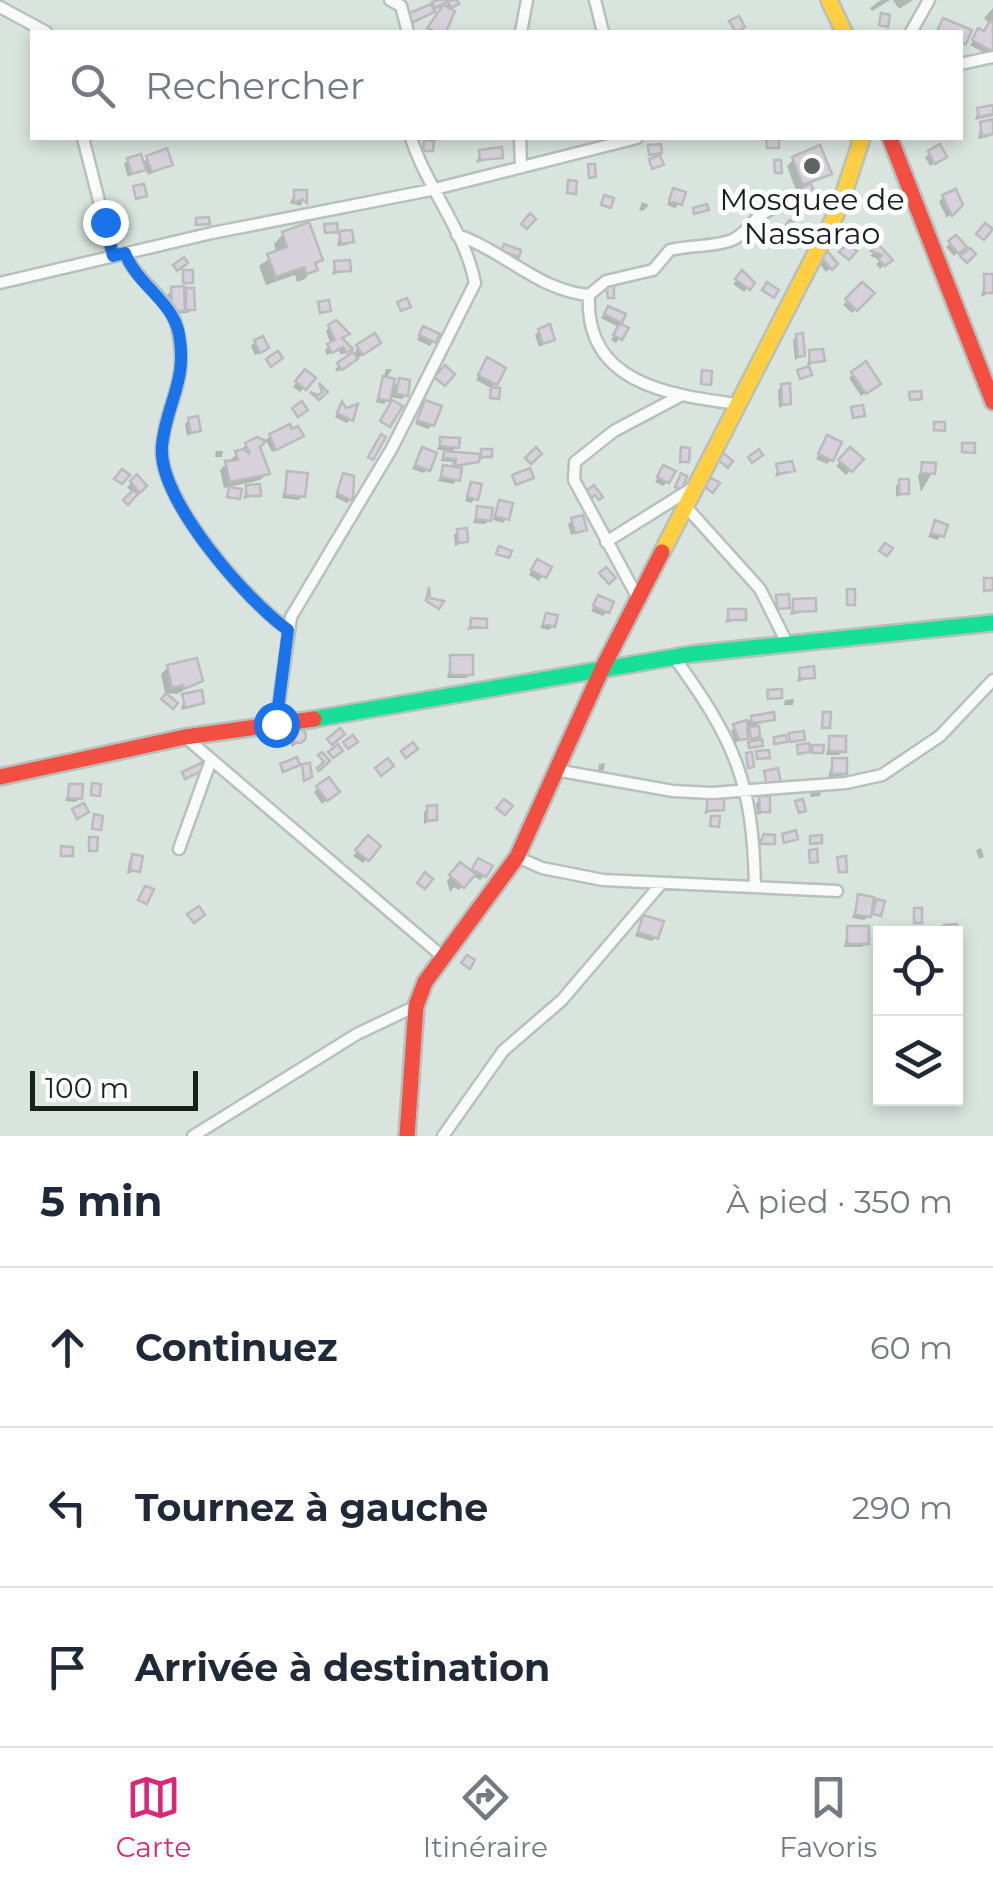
<!DOCTYPE html>
<html lang="fr">
<head>
<meta charset="utf-8">
<style>
  body { margin:0; font-family:Montserrat,sans-serif; background:#f2f2f3; color:#1f2937 }
  .controls { position:absolute; right:30px; bottom:30px; display:grid; overflow:hidden; border-radius:0px; box-shadow:0 5px 15px #0003 }
  .controls button { width:90px; height:90px; display:grid; place-items:center; padding:0; border:0; border-bottom:2px solid #e0e1e3; background:#fff; color:#1f2937; font:50px sans-serif }
  .scale { position:absolute; left:30px; bottom:25px; width:168px; box-sizing:border-box; padding-left:10px; border:5px solid #18201c; border-top:0; font-size:28px; line-height:35px; white-space:nowrap; color:#18201c; -webkit-text-stroke:8px #fff; paint-order:stroke }
  .stop { position:absolute; width:30px; height:30px; margin:-22px; border:8px solid #1a73e8; border-radius:50%; background:#fff }
  .stop.end { background:#1a73e8; border-color:#fff; box-shadow:0 2px 10px #0008 }
  .list { margin:0; padding:0; list-style:none }
  h2 { display:flex; justify-content:space-between; align-items:center; height:130px; margin:0; padding:0 40px; font-size:42px }
  h2 small { font-size:32px; font-weight:400; color:#747a83 }
  .list li { display:grid; grid-template-columns:65px 1fr auto; gap:30px; align-items:center; box-sizing:border-box; height:160px; padding:0 40px; border-top:2px solid #e0e1e3 }
  .list b { display:block; font-size:38px; white-space:nowrap }
  .list em { font-size:32px; font-style:normal; color:#747a83 }
  .icon { flex:none; width:55px; height:55px; fill:none; stroke:currentColor; stroke-width:2; stroke-linecap:round; stroke-linejoin:round }
  .map { position:relative; flex:none; width:993px; height:1136px; overflow:hidden }
  .search { position:absolute; background:#fff; box-shadow:0 5px 15px #0003; left:30px; right:30px; top:30px; height:110px; display:flex; align-items:center; gap:25px; box-sizing:border-box; padding:0 35px; border-radius:0px; color:#747a83; font-size:38px }
  .sheet { height:610px; background:#fff }
  nav { display:flex; justify-content:space-around; align-items:center; box-sizing:border-box; height:140px; border-top:2px solid #e0e1e3; background:#fff; font-size:28px; color:#747a83 }
  nav a { display:grid; justify-items:center; gap:5px }
  nav .on { color:#db2777 }
  .map>svg:first-child { display:block }
  .shadow { fill:#0003 }
  .building { fill:#d7d1db; stroke:#b9bbbc; stroke-width:2.5 }
  .lines { fill:none; stroke-linecap:round; stroke-linejoin:round }
  .street-casing { stroke:#b7c1bc; stroke-width:15 }
  .fast-casing { stroke:#b7c1bc; stroke-width:20 }
  .slow-casing { stroke:#b7c1bc; stroke-width:20 }
  .jam-casing { stroke:#b7c1bc; stroke-width:20 }
  .street { stroke:#f9fbfa; stroke-width:10 }
  .fast { stroke:#16e098; stroke-width:15 }
  .slow { stroke:#ffcf43; stroke-width:15 }
  .jam { stroke:#f24e42; stroke-width:15 }
  .route { stroke:#1a73e8; stroke-width:12 }
  .poi-dot { fill:#5c6560; stroke:#fff; stroke-width:4 }
  .labels { text-anchor:middle; stroke-width:10; stroke-linejoin:round; paint-order:stroke }
  .poi-label { font-size:30px; fill:#18201c; stroke:#fff }
</style>
</head>
<body>
<div class="map">
<svg width="993" height="1136" viewBox="0 0 993 1136">
  <rect width="100%" height="100%" fill="#d9e4de"/>
  <path class="shadow" d="M442,0L456,4L447,10L452,12L443,32H407L427,30L449,2L405,26Z
    M881,0H890L872,11L870,8Z
    M893,0H913L899,9Z
    M993,8V50L988,55L970,45L990,24L984,18Z
    M993,107V116L975,120L978,110Z
    M981,124L992,133L988,137L978,139Z
    M939,148L940,160L930,166L925,157Z
    M480,152L500,157L476,163Z
    M148,158L170,164L148,175L145,167L128,177L124,164L128,160L141,164Z
    M794,159L829,173L808,185L811,189L801,196L807,186L796,190L787,166Z
    M674,191L679,204L675,208L667,205Z
    M295,192H305L301,206L290,203Z
    M943,197L960,204L947,218L939,202Z
    M642,202L649,205L643,211L639,210Z
    M340,233L351,241L347,245L337,246Z
    M283,234L320,259L305,279L297,282L295,275L266,285L259,266L277,253L274,244Z
    M956,238L963,247L954,256L946,247Z
    M878,248L890,260L880,269L876,264L881,260L870,256Z
    M828,255L835,264L826,272L819,263Z
    M335,263L348,270L332,275Z
    M742,274L752,283L744,292L733,284Z
    M985,277H993L991,292L981,297Z
    M862,285L871,294L852,313L843,305Z
    M172,290H192V309L188,313L169,314L168,294Z
    M608,309L626,329L616,343L611,340L619,327L601,318Z
    M330,327L349,349L341,355L338,349L327,355L325,350L331,345L326,331Z
    M539,331L552,339L539,347L535,335Z
    M420,333L437,335L430,346L417,340Z
    M797,336L803,355L795,360L793,340Z
    M255,342L262,352L255,355L251,346Z
    M357,347H374L337,372L335,369L355,354Z
    M810,353L822,360L807,366Z
    M484,364L495,384L491,388L476,380Z
    M386,369H392L386,379L390,390L399,381L406,395L402,399L389,397L384,404L376,402Z
    M306,372L313,378L300,392L293,387Z
    M853,374L874,387L861,396L849,378Z
    M782,386L788,403L779,408L778,390Z
    M342,400L350,420L347,423L335,417Z
    M426,403L432,425L428,429L415,424Z
    M189,420L198,430L187,436L185,424Z
    M270,436L296,439L272,452L266,440Z
    M827,438L831,460L827,464L816,459Z
    M441,439L457,446L450,454L481,456L482,451L490,456L460,467L454,484L438,481L444,468L452,469L453,462L440,461L448,450H437Z
    M246,445L257,446L267,474L260,480L224,488L220,470Z
    M422,450L428,469L424,473L412,469Z
    M850,450L860,459L846,475L836,466Z
    M223,451L222,457H215L216,451Z
    M923,465L932,473L921,492L918,476Z
    M778,466L792,470L775,477Z
    M664,468L667,482L663,486L655,482Z
    M288,473L303,496L299,500L282,498Z
    M344,476L351,499L347,503L335,497Z
    M137,478L144,486L125,504L133,493L127,487Z
    M900,482L907,493L896,497V486Z
    M472,484L475,499L471,503L465,501Z
    M247,488L259,495L243,499Z
    M500,503L507,518L503,523L493,520Z
    M478,508L489,520L485,524L473,523Z
    M573,520L584,529L571,535L568,524Z
    M936,523L941,536L937,540L928,537Z
    M458,531L466,541L455,546L454,535Z
    M534,566L548,568L539,581L529,575Z
    M599,598L607,612L603,616L591,611Z
    M794,602L814,610L790,615Z
    M729,611L744,619L725,623Z
    M546,616L553,626L549,630L540,628Z
    M472,621L484,627L467,630Z
    M452,658L471,674L466,678H447Z
    M168,667L200,681L177,694L165,693L161,674Z
    M800,670L813,677L797,682Z
    M184,697L202,703L181,710Z
    M794,699L793,705H784L785,700Z
    M753,718L773,719L756,725L758,737L751,743L750,734L735,743L731,730Z
    M299,731L305,738L292,747L288,738Z
    M830,738L844,751L839,755H826Z
    M833,761L845,773L841,777H828Z
    M605,763L604,770L598,771L599,764Z
    M70,786L80,798L75,802L65,801Z
    M318,788L333,796L322,804L314,792Z
    M821,790L820,796L810,797L811,791Z
    M761,799L768,811L757,815L756,803Z
    M708,801L722,809L704,814Z
    M428,808L435,819L424,824V812Z
    M368,838L378,846L363,863L353,856Z
    M981,848L984,857L979,859L976,850Z
    M133,857L138,870L127,874L129,861Z
    M460,865L470,873L475,865L484,876L480,880L472,875L459,890L454,887L450,892L447,881Z
    M859,897L869,916L864,920L852,918Z
    M644,917L656,937L652,941L635,936Z
    M848,929L866,943L862,947H844Z"/>
  <path class="building" d="M437,0H457L459,4L451,8L448,2L435,8L432,2Z
    M431,4L435,12L409,24L405,15Z
    M443,5L455,11L446,32H436L427,28Z
    M881,13L890,15L888,27L879,25Z
    M739,16L745,27L736,32L729,21Z
    M943,18L972,30L966,44L960,42V32L937,31Z
    M990,21L993,23V52L972,40L978,28L984,31Z
    M993,105V114L979,117L977,108Z
    M993,119V134L982,136L980,122Z
    M779,138V148H767L766,139Z
    M424,140L434,141L433,151H423Z
    M661,144L662,153L649,155L648,145Z
    M940,144L947,157L935,164L928,151Z
    M820,145L832,174L803,185L792,157Z
    M502,147L503,158L480,160L479,150Z
    M167,148L173,165L152,172L146,156Z
    M141,154L146,170L132,174L127,158Z
    M660,155L664,165L652,169L649,159Z
    M774,160H781L782,173H775Z
    M588,164H595L596,177L589,178Z
    M568,180L577,181L576,194L567,193Z
    M810,183L814,190L803,197L799,190Z
    M144,184L147,196L136,199L133,186Z
    M673,188L686,192L682,205L669,201Z
    M956,189L963,205L952,216L942,195Z
    M294,190H307V203L302,199L294,203Z
    M604,195L614,198L611,208L601,205Z
    M707,204L709,210L694,214L693,208Z
    M530,213L536,219L527,229L521,224Z
    M209,217L210,224L196,225V218Z
    M790,220L798,227L790,237L782,230Z
    M309,222L323,260L315,263L318,270L307,274L304,267L276,277L267,254L287,247L282,232Z
    M337,223L338,232L325,233L324,224Z
    M985,223L993,229L984,240L976,234Z
    M352,230L354,242L341,244L339,231Z
    M956,235L967,247L959,254L948,241Z
    M848,243L857,251L849,260L839,252Z
    M504,244L521,250L519,257L501,251Z
    M878,244L893,260L885,266L878,259L882,255L871,251Z
    M970,248L976,254L967,263L960,256Z
    M828,252L838,264L832,270L821,257Z
    M184,257L188,263L177,271L173,265Z
    M350,260L351,271L335,272L334,261Z
    M183,270H193V283H183Z
    M742,270L755,283L750,290L735,279Z
    M984,274H993V293H984Z
    M767,282L779,290L774,298L762,290Z
    M862,282L875,293L857,311L845,299Z
    M606,285H614V298H608Z
    M184,286L185,311H172L171,287Z
    M186,288H194L195,310H186Z
    M407,298L411,307L401,311L397,302Z
    M329,300L331,311L320,313L318,302Z
    M608,306L626,314L622,323L604,314Z
    M336,320L350,334L342,338L353,349L346,353L343,347L332,353L327,344L335,340L328,325Z
    M620,323L629,328L622,340L613,335Z
    M550,324L555,340L543,344L538,329Z
    M423,326L440,334L436,343L419,335Z
    M375,333L381,343L363,355L356,345Z
    M803,333L805,356L798,357L796,334Z
    M263,336L269,348L260,353L254,340Z
    M823,349L825,361L810,363L809,350Z
    M278,351L283,358L271,367L266,359Z
    M353,352L358,359L342,370L337,363Z
    M487,357L506,368L497,385L478,375Z
    M866,361L881,384L866,394L851,372Z
    M445,365L455,374L445,386L434,377Z
    M809,366L812,375L800,379L797,370Z
    M305,369L316,378L306,390L295,381Z
    M702,370L712,371L711,385L701,384Z
    M383,376L395,379L390,401L378,399Z
    M399,378L410,380L408,396L396,394Z
    M319,383L328,392L319,400L310,392L319,395L322,392Z
    M790,383L791,404L782,405L781,384Z
    M491,387L500,388L499,399L490,398Z
    M921,391L922,399L910,400L909,392Z
    M392,400L403,406L390,427L380,421Z
    M425,400L442,406L434,426L417,420Z
    M302,401L308,410L298,417L292,408Z
    M342,401L346,408L358,404L353,421L337,413Z
    M863,405L865,416L853,418L851,407Z
    M198,416L201,431L191,433L188,418Z
    M934,422H945V431L934,430Z
    M290,424L292,429L298,426L304,436L276,450L269,434Z
    M381,434L386,437L373,460L368,457Z
    M827,435L842,442L833,461L818,454Z
    M257,437L266,441L260,447L270,474L230,482L225,461L238,460L235,451L244,449L250,454L245,443Z
    M440,437L460,438L459,448L440,446Z
    M962,443H975V453L962,452Z
    M422,447L437,453L430,471L415,465Z
    M536,447L542,454L531,464L525,458Z
    M681,447L690,448L689,462H680Z
    M850,447L864,459L852,472L838,460Z
    M481,449H492V457H481Z
    M759,449L763,455L752,463L748,457Z
    M444,451L480,454L479,462L455,466L456,459L443,458Z
    M723,453L733,461L728,468L717,459Z
    M792,461L795,471L779,474L776,464Z
    M922,462L936,463L935,474L921,473Z
    M443,465L462,468L460,481L441,477Z
    M663,465L676,471L669,483L657,477Z
    M530,468L534,478L516,485L512,475Z
    M122,469L130,475L122,484L114,479Z
    M287,471L308,473L305,497L285,495Z
    M343,473L354,476L353,501L337,493Z
    M681,473L687,476L682,490L675,487Z
    M137,474L147,486L140,493L130,481Z
    M708,476L720,483L713,493L702,485Z
    M899,479H909V494H899Z
    M471,482L482,484L478,500L467,497Z
    M260,484L261,496H246V485Z
    M594,485L603,497L599,500L595,495L587,501L582,494Z
    M229,487L242,489L240,499L227,497Z
    M133,490L138,494L128,505L123,500Z
    M499,500L513,503L509,520L495,516Z
    M477,506L493,508L491,521L476,519Z
    M583,515L587,530L575,533L571,518Z
    M935,520L948,525L944,537L931,533Z
    M467,528L468,542L458,543L457,529Z
    M885,543L893,548L887,556L879,551Z
    M499,546L512,551L509,558L496,554Z
    M537,559L552,567L546,578L531,570Z
    M606,567L616,578L609,584L599,573Z
    M984,578H993V590L984,591Z
    M429,587L430,598L444,601L439,609L426,601Z
    M847,589H855V605H847Z
    M789,594L790,608L777,609L776,595Z
    M598,595L614,602L609,613L593,606Z
    M816,598V611L793,612V599Z
    M728,609H746V620H728Z
    M546,613L558,615L555,627L543,624Z
    M471,618L487,619V628L470,627Z
    M450,655H473V675H450Z
    M197,658L203,681L184,689L183,685L172,688L167,665Z
    M814,666L815,678L800,679L799,668Z
    M782,689V698L768,699L767,690Z
    M202,690L204,703L185,708L182,694Z
    M166,693L178,703L173,709L161,699Z
    M774,712L775,720L752,723L751,716Z
    M823,712H831L830,728H822Z
    M747,720L748,739L739,740L733,724Z
    M759,726L760,737L751,739L749,727Z
    M340,728L345,734L332,745L327,739Z
    M292 736a7 7 0 1 1 14 0a7 7 0 1 1-14 0Z
    M804,731L805,740L790,742L789,733Z
    M353,735L358,742L348,749L343,742Z
    M786,735L787,742L774,744V737Z
    M829,736H846V752L829,751Z
    M762,739L763,746L749,748L748,742Z
    M413,742L418,749L406,758L401,751Z
    M809,743L810,752L798,754L797,745Z
    M338,744L343,751L333,758L328,752Z
    M812,745H824L823,753H812Z
    M769,750L770,758L757,759L756,751Z
    M322,752L330,761L319,771L317,768L324,762L318,755Z
    M752,752L754,767L748,768L746,753Z
    M297,757L300,765L283,772L280,764Z
    M388,758L394,766L381,776L375,768Z
    M832,758H847V774H832Z
    M203,762L206,769L185,779L182,772Z
    M310,763L312,777L304,781L302,764Z
    M778,768L781,784L767,786L764,771Z
    M329,777L340,792L327,801L316,786Z
    M92,783L101,784L100,796L91,795Z
    M69,784H83L82,799L68,798Z
    M759,796H770V812H760Z
    M724,797V810L707,811V798Z
    M504,799L513,806L505,815L496,808Z
    M803,799L806,811L799,813L795,801Z
    M84,803L89,812L77,819L72,809Z
    M437,805V820L427,821V806Z
    M94,814L103,816L101,830L92,829Z
    M711,816H720L719,827L710,826Z
    M796,830L798,839L784,843L782,834Z
    M764,834L775,835V844H759Z
    M368,835L381,846L369,861L355,850Z
    M822,835V843L810,844V836Z
    M89,837H98L97,851H89Z
    M61,846L73,847V856H61Z
    M817,849L818,862L810,863L809,850Z
    M132,854L143,856L140,872L130,870Z
    M846,856L847,872H839L837,857Z
    M478,858L493,866L486,877L472,869Z
    M460,862L476,874L464,888L449,875Z
    M425,872L433,879L425,889L417,883Z
    M145,886L154,889L147,904L138,900Z
    M858,894L874,897L871,917L855,915Z
    M876,899L885,901L881,916L873,914Z
    M199,906L205,915L194,923L187,914Z
    M914,908H922V923H914Z
    M643,915L664,921L658,939L638,932Z
    M957,924V932H944V925Z
    M847,926H869V944H847Z
    M467,955L475,960L470,969L461,963Z"/>
  <g class="lines">
    <g class="street-casing">
      <path id="street" d="M390,0L401,6L408,32
        M595,0L603,32
        M0,7L46,32
        M521,32L527,0
        M911,32L929,0
        M960,64L993,57
        M83,138L113,256
        M520,138L521,167
        M457,235C503,250 539,291 589,295
        M125,253C136,282 170,297 177,327C190,382 167,398 162,446C157,498 248,602 289,630
        M0,283L212,233L431,190L637,138
        M737,404C670,395 584,384 589,295L606,281L653,270L670,250C690,245 715,247 732,240C746,234 751,222 762,214C786,198 813,204 839,208
        M687,508L760,589L787,643
        M606,542L694,487
        M639,600L574,480L575,462L614,431L680,396
        M674,657C735,741 753,782 755,887
        M276,724L291,617L392,448L475,283C465,231 427,188 411,138
        M185,737L442,956
        M555,770L673,791L712,793L846,783L882,775L940,736L993,680
        M179,849L211,760
        M517,857L542,868L603,880L837,891
        M193,1136L357,1034L416,1006
        M443,1136L503,1051L562,1000L660,885"/>
    </g>
    <g class="fast-casing">
      <path id="fast" d="M314,719L692,654L993,623"/>
    </g>
    <g class="slow-casing">
      <path id="slow" d="M829,0L844,32
        M662,552L839,208L862,138"/>
    </g>
    <g class="jam-casing">
      <path id="jam" d="M890,138L993,402
        M0,777L185,737L314,719
        M407,1136L416,1006L425,982L517,857L602,669L662,552"/>
    </g>
    <use href="#street" class="street"/>
    <use href="#fast" class="fast"/>
    <use href="#slow" class="slow"/>
    <use href="#jam" class="jam"/>
  </g>
  <g class="lines">
    <path class="route" d="M105,222L113,256L125,253C137,285 172,300 179,334C188,382 166,403 162,446C157,499 247,601 288,630L276,724"/>
  </g>
  <circle class="poi-dot" cx="812" cy="166" r="10"/>
  <g class="labels">
    <g class="poi-label">
      <text x="812" y="210">Mosquee de<tspan x="812" dy="34">Nassarao</tspan></text>
    </g>
  </g>
</svg>
<div class="controls">
<button><svg class="icon" aria-label="locate" viewBox="0 0 24 24"><circle cx="12" cy="12" r="6"/><path d="M12 2v4M12 18v4M2 12h4M18 12h4"/></svg></button>
<button><svg class="icon" aria-label="layers" viewBox="0 0 24 24"><path d="M12 4l9 5-9 5-9-5zM3 14l9 5 9-5"/></svg></button>
</div>
<div class="scale">100 m</div>
<div class="stop" style="left:276px;top:724px"></div>
<div class="stop end" style="left:105px;top:222px"></div>
<div class="search"><svg class="icon" aria-label="search" viewBox="0 0 24 24"><circle cx="10" cy="10" r="6"/><path d="M15 15l6 6"/></svg>Rechercher</div>
</div>
<section class="sheet">
<h2>5 min<small>À pied · 350 m</small></h2>
<ul class="list">
<li><svg class="icon" aria-label="ahead" viewBox="0 0 24 24"><path d="M12 20V5M6 11l6-6 6 6"/></svg><div><b>Continuez</b></div><em>60 m</em></li>
<li><svg class="icon" aria-label="left" viewBox="0 0 24 24"><path d="M17 20v-9H6M10 6l-5 5 5 5"/></svg><div><b>Tournez à gauche</b></div><em>290 m</em></li>
<li><svg class="icon" aria-label="arrive" viewBox="0 0 24 24"><path d="M6 21V4h12l-3 4 3 4H6"/></svg><div><b>Arrivée à destination</b></div></li>
</ul>
</section>
<nav>
<a class="on"><svg class="icon" aria-label="map" viewBox="0 0 24 24"><path d="M3 6l6-2 6 2 6-2v14l-6 2-6-2-6 2zM9 4v14M15 6v14"/></svg>Carte</a>
<a><svg class="icon" aria-label="directions" viewBox="0 0 24 24"><path d="M12 3l9 9-9 9-9-9zM9 14v-3h6M13 9l2 2-2 2"/></svg>Itinéraire</a>
<a><svg class="icon" aria-label="saved" viewBox="0 0 24 24"><path d="M7 4h10v16l-5-4-5 4z"/></svg>Favoris</a>
</nav>
</body>
</html>
